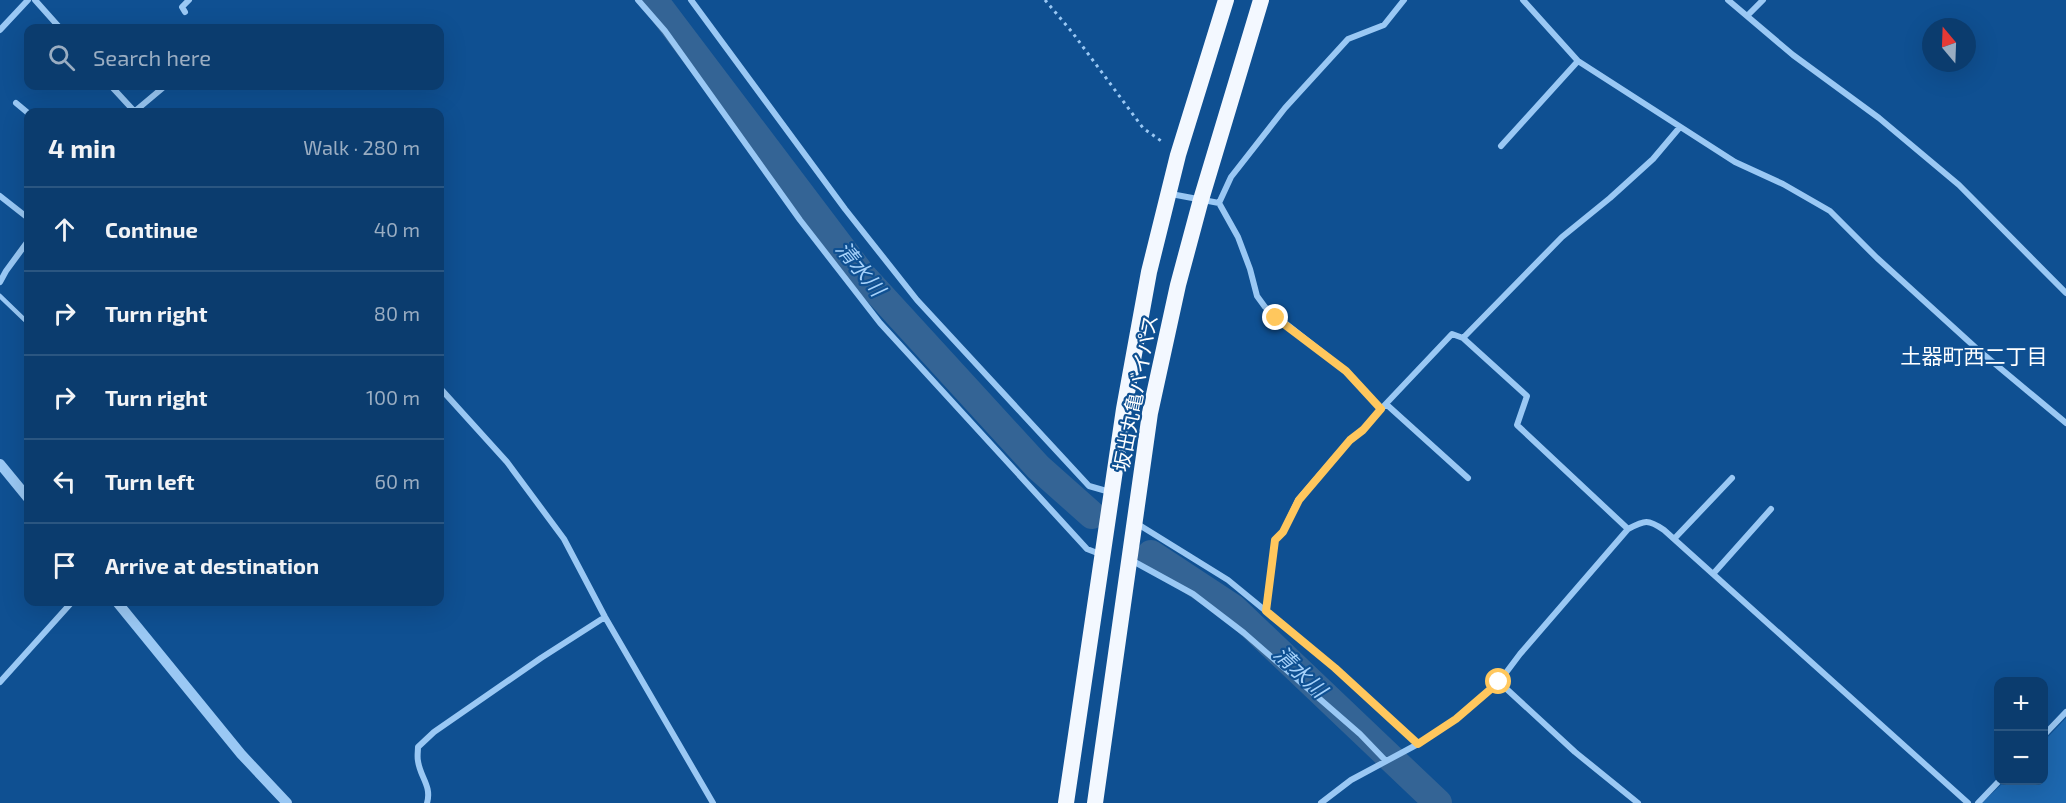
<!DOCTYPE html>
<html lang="en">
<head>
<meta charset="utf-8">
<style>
  body { margin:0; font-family:"Exo 2","Noto Sans JP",sans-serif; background:#194776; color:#f1f3f6 }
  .controls { position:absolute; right:18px; bottom:18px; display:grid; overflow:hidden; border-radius:12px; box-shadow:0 6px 24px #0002 }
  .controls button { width:54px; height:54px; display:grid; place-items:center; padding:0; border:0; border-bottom:2px solid #2b5681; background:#0b3c6e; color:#f1f3f6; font:30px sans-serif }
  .compass { position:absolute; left:1922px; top:18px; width:54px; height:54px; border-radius:50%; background:#0b3c6e; box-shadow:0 6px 24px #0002; rotate:341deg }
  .stop { position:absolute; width:18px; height:18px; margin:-14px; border:4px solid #ffc75d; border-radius:50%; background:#fff }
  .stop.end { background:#ffc75d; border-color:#fff; box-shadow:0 2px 6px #0008 }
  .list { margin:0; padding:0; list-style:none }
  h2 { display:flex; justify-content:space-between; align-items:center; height:78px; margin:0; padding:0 24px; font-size:26px }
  h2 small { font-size:20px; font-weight:400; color:#9aadc2 }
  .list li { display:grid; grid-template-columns:39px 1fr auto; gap:18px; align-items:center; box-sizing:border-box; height:84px; padding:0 24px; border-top:2px solid #2b5681 }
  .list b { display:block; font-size:22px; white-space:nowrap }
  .list em { font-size:20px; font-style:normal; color:#9aadc2 }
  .icon { flex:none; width:33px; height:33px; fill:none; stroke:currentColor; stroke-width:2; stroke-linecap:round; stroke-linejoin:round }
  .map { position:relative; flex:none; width:2066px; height:803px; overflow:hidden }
  .search { position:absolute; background:#0b3c6e; box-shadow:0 6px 24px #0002; left:24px; top:24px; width:420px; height:66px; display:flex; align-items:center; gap:15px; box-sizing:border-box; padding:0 21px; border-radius:12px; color:#9aadc2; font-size:22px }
  .panel { position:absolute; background:#0b3c6e; box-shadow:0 6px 24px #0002; left:24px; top:108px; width:420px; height:498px; border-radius:12px }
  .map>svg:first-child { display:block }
  .green { fill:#1d68b0 }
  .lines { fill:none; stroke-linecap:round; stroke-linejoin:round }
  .river { stroke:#346495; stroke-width:28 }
  .path { stroke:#9ac8f4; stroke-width:3; stroke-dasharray:3 4.5; stroke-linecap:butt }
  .service { stroke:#9ac8f4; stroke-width:4.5 }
  .minor { stroke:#9ac8f4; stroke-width:6 }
  .tertiary { stroke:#9ac8f4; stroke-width:10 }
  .trunk { stroke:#f3f8ff; stroke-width:16 }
  .route { stroke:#ffc75d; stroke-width:8 }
  .labels { text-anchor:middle; stroke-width:4.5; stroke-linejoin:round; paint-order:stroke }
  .street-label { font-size:20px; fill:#fff; stroke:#0f5092 }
  .water-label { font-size:21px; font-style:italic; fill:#a6d2fb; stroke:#0f5092 }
  .neighbourhood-label { font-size:21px; fill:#fff; stroke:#0f5092 }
</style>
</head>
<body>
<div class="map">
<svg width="2066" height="803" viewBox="0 0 2066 803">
  <rect width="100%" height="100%" fill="#0f5092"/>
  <path class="green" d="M2066,718V803H1982L2005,781L2044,780V741Z"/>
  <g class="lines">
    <path class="river" d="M654,0L862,275L1038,467L1092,515
      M1151,554L1233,608L1438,803"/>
    <path class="path" d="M1045,0L1072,32L1143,128L1164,143"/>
    <path class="service" d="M0,296L28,323"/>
    <path class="minor" d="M35,0L60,28
      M638,0L665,31L800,220L880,323L1087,549L1100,554
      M691,0L845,209L917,300L1089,486L1110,492
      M1523,0L1578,61L1735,162L1783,184L1830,211L1877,258L1976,348L2066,423
      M1728,0L1793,55L1879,118L1959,185L2066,293
      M185,12L182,7L189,0
      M1748,15L1763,0
      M0,30L28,0
      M111,86L135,112
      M16,103L28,113
      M134,112L165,86
      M1501,146L1578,61
      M1171,194L1219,203
      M0,196L28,218
      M0,282L6,271L28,241
      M1463,338L1562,237L1610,198L1653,159L1680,127
      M440,388L507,462L564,539L605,617L713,803
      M1386,404L1468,478
      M1136,523L1228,580L1335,668L1418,744
      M1628,529C1645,520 1648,519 1664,530L1968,803
      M1674,539L1732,478
      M1131,560L1193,594L1244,633L1360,734L1386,761
      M1713,574L1771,509
      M1266,611L1275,540L1283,532L1298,500L1350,440L1363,430L1381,409
      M0,682L72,602
      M1499,682L1575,752L1638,803
      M2044,735L2066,712
      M427,803C432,786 420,777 418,761C417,757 418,751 418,747L434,732L541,658L605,617
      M1321,803L1351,780L1418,744L1456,719L1499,682L1520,654L1628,529L1517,425L1527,396L1463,338L1452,334L1381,409L1346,371L1265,307L1257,296L1250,269L1238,237L1219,203L1231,177L1285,108L1348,39L1384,25L1404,0
      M1978,803L2000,780"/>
    <path class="tertiary" d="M0,464L28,498
      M117,602L241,754L287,803"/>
    <path class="trunk" d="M1066,803L1124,409L1149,272L1178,155L1226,0
      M1095,803L1150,413L1178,285L1200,203L1261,0"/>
  </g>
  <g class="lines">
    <path class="route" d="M1276,318L1346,371L1381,409L1363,430L1350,440L1299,500L1283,532L1275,540L1266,611L1335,668L1418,744L1456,719L1499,682"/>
  </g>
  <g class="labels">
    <g class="street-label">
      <text transform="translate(1136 393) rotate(-79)" y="7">坂出丸亀バイパス</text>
    </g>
    <g class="water-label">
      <text transform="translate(860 269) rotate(51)" y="7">清水川</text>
      <text transform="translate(1300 672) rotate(44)" y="7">清水川</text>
    </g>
    <g class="neighbourhood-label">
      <text x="1974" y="364">土器町西二丁目</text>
    </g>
  </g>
</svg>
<div class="controls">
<button>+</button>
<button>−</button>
</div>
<svg class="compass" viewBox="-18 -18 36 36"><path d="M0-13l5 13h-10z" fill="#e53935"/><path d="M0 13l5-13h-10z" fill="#9aadc2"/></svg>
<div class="stop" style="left:1499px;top:682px"></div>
<div class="stop end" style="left:1276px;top:318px"></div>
<div class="search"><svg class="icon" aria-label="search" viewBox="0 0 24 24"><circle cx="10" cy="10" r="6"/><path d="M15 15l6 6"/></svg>Search here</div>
<section class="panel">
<h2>4 min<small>Walk · 280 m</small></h2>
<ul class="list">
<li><svg class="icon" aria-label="ahead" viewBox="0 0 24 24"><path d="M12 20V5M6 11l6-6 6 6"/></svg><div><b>Continue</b></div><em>40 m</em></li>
<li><svg class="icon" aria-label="right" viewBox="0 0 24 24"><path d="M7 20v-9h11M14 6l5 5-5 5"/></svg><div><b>Turn right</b></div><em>80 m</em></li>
<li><svg class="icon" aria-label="right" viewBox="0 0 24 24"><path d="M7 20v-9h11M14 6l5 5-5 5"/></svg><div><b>Turn right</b></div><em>100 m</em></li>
<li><svg class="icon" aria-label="left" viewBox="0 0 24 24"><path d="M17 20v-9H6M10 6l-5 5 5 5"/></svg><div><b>Turn left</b></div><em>60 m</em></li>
<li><svg class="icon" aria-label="arrive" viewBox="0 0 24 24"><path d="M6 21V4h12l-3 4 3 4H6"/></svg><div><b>Arrive at destination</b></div></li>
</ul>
</section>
</div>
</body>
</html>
